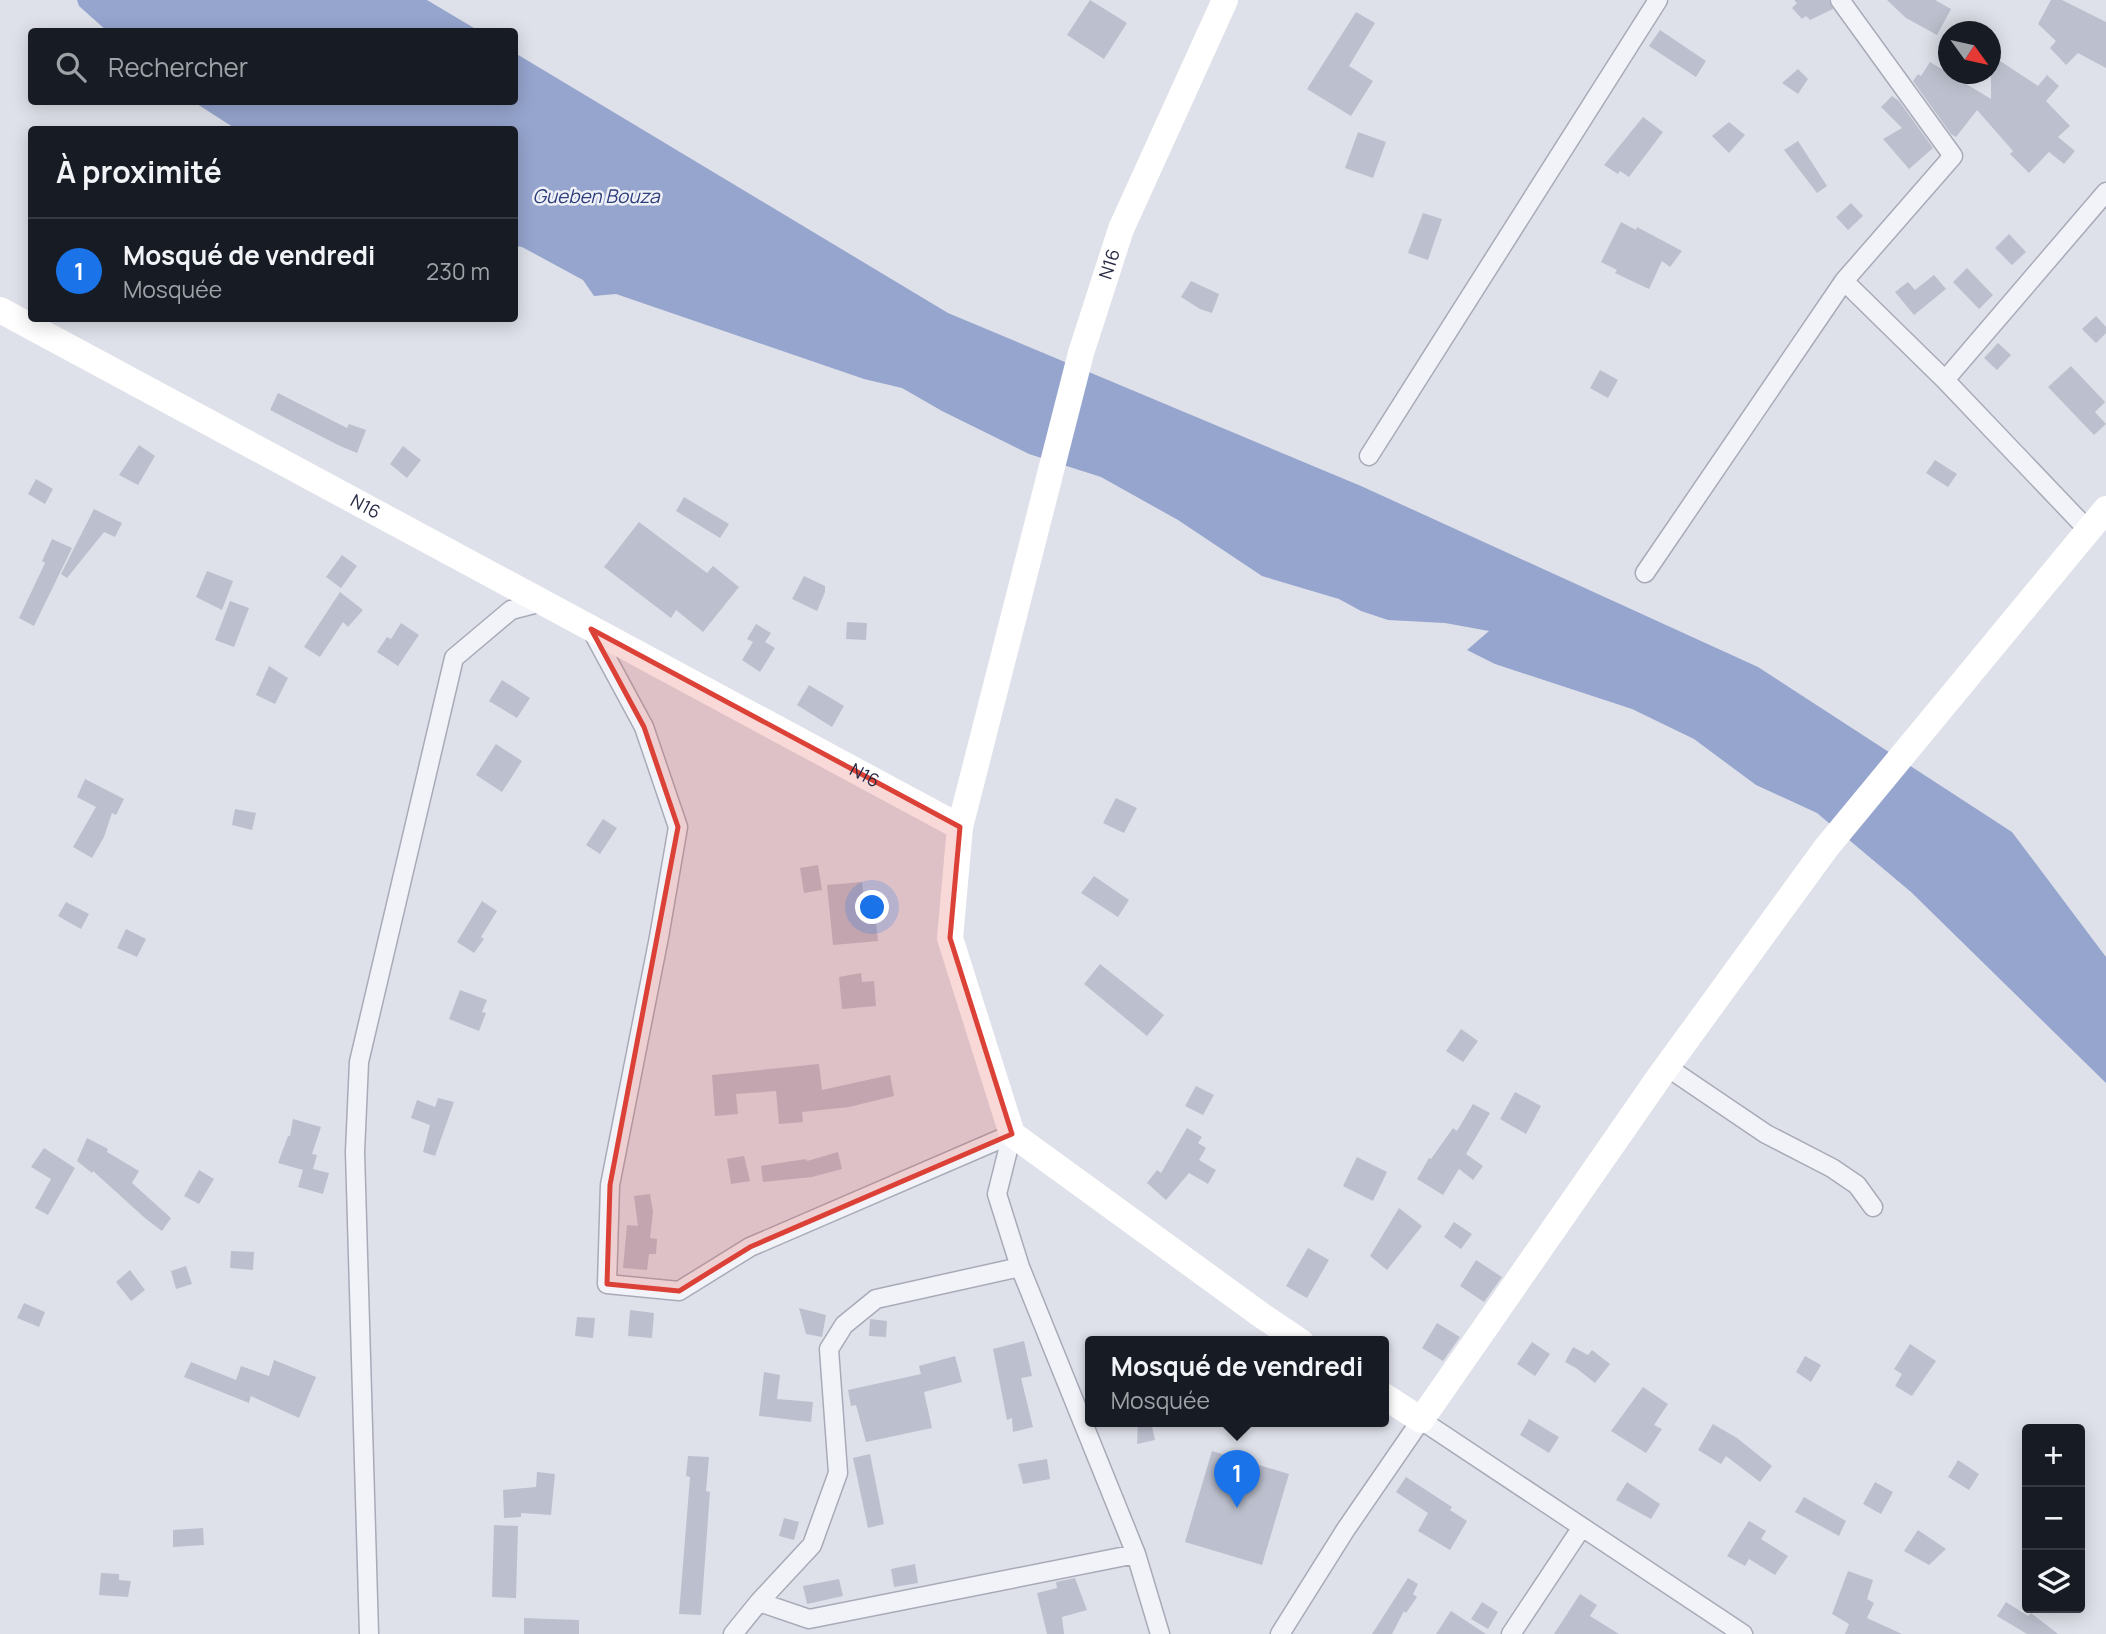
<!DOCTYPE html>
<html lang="fr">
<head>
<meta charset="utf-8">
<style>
  body { margin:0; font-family:Manrope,sans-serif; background:#20242c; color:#f1f3f6 }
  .controls { position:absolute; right:21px; bottom:21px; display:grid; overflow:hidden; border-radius:7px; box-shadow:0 4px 18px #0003 }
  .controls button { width:63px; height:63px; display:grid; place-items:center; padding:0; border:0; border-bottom:2px solid #363941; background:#171b24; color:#f1f3f6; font:35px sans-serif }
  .compass { position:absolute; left:1938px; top:21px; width:63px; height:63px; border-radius:50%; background:#171b24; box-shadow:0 4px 18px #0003; rotate:123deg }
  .you { position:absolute; left:873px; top:908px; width:24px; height:24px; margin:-18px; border:5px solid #fff; border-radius:50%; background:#1a73e8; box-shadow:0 0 0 10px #1a73e833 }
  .badge { display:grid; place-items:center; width:46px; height:46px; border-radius:50%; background:#1a73e8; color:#fff; font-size:23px; font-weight:700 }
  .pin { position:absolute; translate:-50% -58px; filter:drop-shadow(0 2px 4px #0008) }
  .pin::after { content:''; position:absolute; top:37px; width:24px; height:21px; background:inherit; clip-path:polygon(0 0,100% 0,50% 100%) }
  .popup { position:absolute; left:1085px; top:1336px; width:304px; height:91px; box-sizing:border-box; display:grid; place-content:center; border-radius:7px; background:#171b24; filter:drop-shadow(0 2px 5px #0005); font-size:23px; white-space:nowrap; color:#9ea1a6 }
  .popup b { font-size:26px; color:#f1f3f6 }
  .popup::after { content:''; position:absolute; left:50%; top:100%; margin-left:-14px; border:14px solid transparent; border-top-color:#171b24 }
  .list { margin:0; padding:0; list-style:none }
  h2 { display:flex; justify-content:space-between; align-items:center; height:91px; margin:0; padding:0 28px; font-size:30px }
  h2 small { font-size:23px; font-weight:400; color:#9ea1a6 }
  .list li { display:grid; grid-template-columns:46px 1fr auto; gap:21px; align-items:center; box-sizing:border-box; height:105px; padding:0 28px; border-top:2px solid #363941 }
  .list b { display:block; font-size:26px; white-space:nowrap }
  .list p { margin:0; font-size:23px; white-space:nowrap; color:#9ea1a6 }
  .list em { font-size:23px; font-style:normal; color:#9ea1a6 }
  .icon { flex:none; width:38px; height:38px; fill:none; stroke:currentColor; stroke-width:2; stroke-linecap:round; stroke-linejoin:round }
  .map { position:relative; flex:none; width:2106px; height:1634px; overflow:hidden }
  .search { position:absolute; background:#171b24; box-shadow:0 4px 18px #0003; left:28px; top:28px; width:490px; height:77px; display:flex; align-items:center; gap:18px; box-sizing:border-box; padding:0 24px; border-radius:7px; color:#9ea1a6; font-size:26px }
  .panel { position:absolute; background:#171b24; box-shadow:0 4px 18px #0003; left:28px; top:126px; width:490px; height:196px; border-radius:7px }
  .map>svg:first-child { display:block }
  .water { fill:#96a5ce }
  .building { fill:#bcbfcd }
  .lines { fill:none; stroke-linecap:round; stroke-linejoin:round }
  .street-casing { stroke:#a8aab8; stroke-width:21 }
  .street { stroke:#f2f3f8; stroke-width:18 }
  .secondary { stroke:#fff; stroke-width:26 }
  .marked { fill:#dc4137; fill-opacity:0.2; stroke:#dc4137; stroke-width:5; stroke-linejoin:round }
  .labels { text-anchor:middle; stroke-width:5; stroke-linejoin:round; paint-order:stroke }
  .street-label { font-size:18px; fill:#262a43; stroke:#eff1f7 }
  .water-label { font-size:19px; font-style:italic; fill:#2c3e7b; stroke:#eff1f7 }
</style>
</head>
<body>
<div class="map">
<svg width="2106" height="1634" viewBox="0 0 2106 1634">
  <rect width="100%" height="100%" fill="#dfe1ea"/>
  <path class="water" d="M77,0H427L479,31H107L79,6Z
    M515,53L948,313L1361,486L1758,667L2012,832L2106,957V1083L1911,892L1817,813L1756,785L1694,739L1632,709L1495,664L1467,650L1489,631L1445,623L1388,620L1361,611L1339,599L1262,576L1178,520L1101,477L1029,454L942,411L902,388L864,379L616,294L594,296L583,280L522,247L515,246L514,130L236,129L194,102H514Z"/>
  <path class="building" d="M1090,0L1127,23L1104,59L1067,35Z
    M1794,0H1829L1833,9L1810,20L1806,16L1802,19L1792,8L1797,3Z
    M1887,0H1935L1951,9L1937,35L1906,18Z
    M2051,0H2062L2106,22V68L2078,53L2066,65L2050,48L2056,41L2038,24Z
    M1356,12L1375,23L1349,66L1373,81L1351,116L1307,89Z
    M1660,30L1706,61L1696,77L1649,46Z
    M1991,55L2038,86L2047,75L2059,86L2046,101L2070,126L2058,137L2075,151L2064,164L2049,152L2029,173L2010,154L2013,151L1977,110L1956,137L1951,134L1913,81L1918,74L1921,76L1930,62L1991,99Z
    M1798,69L1808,79L1798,94L1782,83Z
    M1892,96L1899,101L1933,148L1909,169L1883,139L1902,128L1881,107Z
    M1643,117L1663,132L1629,177L1620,171L1618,174L1604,165Z
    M1729,122L1745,135L1729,153L1712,136Z
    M1358,132L1386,142L1373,178L1345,168Z
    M1798,141L1827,186L1817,193L1784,150Z
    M1851,203L1863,216L1848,230L1836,217Z
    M1423,213L1442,219L1428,260L1408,253Z
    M1621,222L1636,230L1637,227L1682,251L1670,267L1662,261L1649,289L1615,273L1617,270L1601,262Z
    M2009,234L2026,252L2012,265L1995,248Z
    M1967,268L1993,295L1979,309L1953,282Z
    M1934,275L1946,289L1914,315L1895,292L1908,282L1915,290Z
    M1191,281L1219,294L1212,313L1200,309L1181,297Z
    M2096,316L2106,327V333L2096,343L2082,329Z
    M1998,343L2011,355L1997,370L1984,358Z
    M2071,366L2105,402L2095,412L2106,424L2094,435L2048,387Z
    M1600,370L1618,380L1608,398L1590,388Z
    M278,393L347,428L349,424L366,430L357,453L340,446L270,410Z
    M139,445L155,456L138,485L119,475Z
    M403,446L421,460L407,478L390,464Z
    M1935,460L1957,474L1948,487L1926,473Z
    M36,479L53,489L45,504L28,494Z
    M684,497L729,524L720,538L676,511Z
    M94,509L122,523L115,537L104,532L67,578L61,574Z
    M639,522L707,573L713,566L739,587L703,632L676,610L671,618L604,567Z
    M52,539L72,548L34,626L19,618L45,563L42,561Z
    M342,555L357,566L341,588L326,577Z
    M207,571L233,581L222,610L196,597Z
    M804,576L825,586V592L817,611L792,599Z
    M340,592L363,610L348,627L343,622L320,657L304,647Z
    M230,601L249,608L234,647L215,640Z
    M847,622L867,623L866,640L846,639Z
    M401,623L419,635L398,666L377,652L387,637L391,639Z
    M756,624L771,633L765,642L775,648L760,672L742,660L753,642L747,639Z
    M269,666L288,678L275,704L256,695Z
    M502,680L530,698L517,718L489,701Z
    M809,685L844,706L832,727L797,705Z
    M496,744L522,761L502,792L476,775Z
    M85,779L124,799L116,815L112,813L104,837L92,858L73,847L96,807L77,797Z
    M1116,798L1137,808L1124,833L1103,823Z
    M235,809L256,813L252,830L232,825Z
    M603,819L617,828L600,854L586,845Z
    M818,865L822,890L804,893L800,868Z
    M1094,876L1129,900L1118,917L1081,893Z
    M862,882L866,924L876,923L878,941L833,945L827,885Z
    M482,901L497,911L481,937L484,939L474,953L457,942Z
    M66,902L89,914L81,929L58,916Z
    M126,929L146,939L137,957L117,948Z
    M1100,964L1164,1015L1147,1036L1084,984Z
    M861,973L862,982L874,981L876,1006L842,1009L839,977Z
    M460,990L487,1000L482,1012L486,1013L479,1031L449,1019Z
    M1461,1029L1478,1041L1463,1062L1446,1051Z
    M819,1064L822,1090L890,1075L894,1096L849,1107L802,1112L803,1122L779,1124L776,1091L736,1094L738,1114L715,1116L712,1075Z
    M1196,1086L1214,1095L1203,1115L1185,1106Z
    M1515,1092L1541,1106L1526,1134L1500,1119Z
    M438,1098L454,1102L435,1156L423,1152L430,1125L411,1118L417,1100L435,1107Z
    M1473,1104L1490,1113L1466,1154L1483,1166L1473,1180L1459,1169L1443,1195L1417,1179L1429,1158L1431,1159L1453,1128L1457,1131Z
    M293,1119L321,1127L312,1154L317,1155L313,1169L329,1173L323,1194L298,1187L303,1170L278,1163L288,1136H290Z
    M1187,1128L1202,1137L1198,1143L1206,1148L1199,1160L1216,1170L1208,1184L1189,1173L1166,1200L1147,1183L1157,1170L1161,1173Z
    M87,1138L108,1149L107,1152L139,1171L132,1183L171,1218L162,1231L146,1219L93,1171L92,1173L77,1161Z
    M44,1148L75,1168L48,1215L35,1208L51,1179L31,1167Z
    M838,1152L842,1169L812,1177L763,1182L761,1166L806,1159L807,1161Z
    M744,1156L750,1181L731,1184L727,1159Z
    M1357,1157L1387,1172L1373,1201L1343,1186Z
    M199,1170L214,1179L199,1204L184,1196Z
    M650,1194L653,1212L650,1238L657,1239L656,1254H649L647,1270L623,1268L627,1225L638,1226L634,1196Z
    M1399,1208L1422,1226L1387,1270L1370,1256Z
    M1454,1222L1472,1234L1461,1249L1444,1237Z
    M1308,1248L1329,1260L1307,1298L1286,1286Z
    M231,1251L254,1252L253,1270L230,1268Z
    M1476,1260L1502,1277L1484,1302L1460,1286Z
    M186,1266L192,1284L176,1289L171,1271Z
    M130,1270L145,1290L131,1301L116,1282Z
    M24,1303L45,1312L39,1327L17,1318Z
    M799,1308L826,1315L822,1337L806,1334Z
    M630,1310L654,1313L652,1338L628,1336Z
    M577,1317L595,1318L593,1338L575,1336Z
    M870,1319L887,1321L886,1337L869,1336Z
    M1437,1323L1460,1337L1443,1361L1422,1348Z
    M1024,1341L1032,1376L1021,1378L1033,1427L1013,1432L1012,1418L1007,1420L993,1349Z
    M1532,1342L1550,1354L1535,1376L1517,1364Z
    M1910,1344L1936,1361L1912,1396L1895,1386L1902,1374L1894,1369Z
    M1573,1347L1588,1355L1592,1350L1610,1364L1595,1383L1576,1368L1565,1362Z
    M955,1356L962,1382L924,1392L932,1428L866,1442L856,1405L851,1406L848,1390L921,1374L919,1366Z
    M1805,1356L1821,1365L1811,1382L1796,1372Z
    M274,1360L316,1377L299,1418L251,1396L249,1403L184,1377L191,1362L236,1380L241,1366L269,1376Z
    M764,1372L780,1375L777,1399L813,1402L811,1422L759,1416Z
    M1643,1387L1668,1404L1654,1425L1662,1429L1646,1453L1611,1431Z
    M1529,1419L1559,1437L1549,1453L1520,1435Z
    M1138,1422H1151L1155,1440L1137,1444Z
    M1713,1424L1737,1438L1772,1466L1760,1482L1726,1456L1721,1464L1698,1450Z
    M1212,1451L1289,1474L1262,1565L1185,1542Z
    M870,1454L884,1524L868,1528L853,1458Z
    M688,1456L709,1457L706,1491L710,1492L701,1615L679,1614L690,1477L686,1476Z
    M1047,1459L1050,1479L1023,1484L1018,1464Z
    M1958,1460L1979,1474L1969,1490L1948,1477Z
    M537,1472L555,1474L551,1515L521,1513V1517L504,1518L503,1490L536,1487Z
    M1406,1477L1452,1507L1450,1510L1467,1521L1450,1550L1418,1531L1428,1513L1396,1492Z
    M1627,1482L1660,1504L1651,1519L1616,1500Z
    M1875,1482L1893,1492L1881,1514L1863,1504Z
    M1804,1497L1846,1521L1839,1536L1795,1512Z
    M784,1518L799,1522L794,1540L779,1536Z
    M1749,1521L1766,1531L1761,1539L1788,1556L1775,1575L1749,1559L1745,1566L1727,1556Z
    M494,1525L518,1526L516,1598L492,1597Z
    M203,1528L204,1545L173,1547V1530Z
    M1918,1530L1946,1549L1929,1565L1904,1551Z
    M915,1564L918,1583L894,1587L891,1569Z
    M1848,1571L1873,1580L1867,1599L1874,1603L1867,1618L1902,1634H1845L1849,1624L1832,1614Z
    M101,1573L119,1574V1580L131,1581L128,1597L99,1595Z
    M1075,1578L1087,1610L1062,1617L1064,1634H1047L1037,1593L1057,1588L1056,1582Z
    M1408,1578L1418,1584L1413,1594L1417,1597L1406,1613L1404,1611L1392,1634H1372Z
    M839,1579L843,1596L807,1604L803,1586Z
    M1580,1594L1597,1605L1590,1616L1619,1634H1554Z
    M1482,1602L1498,1612L1488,1629L1471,1619Z
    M2006,1602L2028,1616L2031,1613L2058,1634H2027L1997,1616Z
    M1451,1611L1486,1634H1436Z
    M524,1618L579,1620V1634H524Z"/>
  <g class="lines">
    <g class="street-casing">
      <path id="street" d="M1840,0L1953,156L1844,281L1945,380
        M1369,456L1658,0
        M2088,530L1945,380L2106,192
        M1645,573L1844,281
        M591,629L644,727L678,827L659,937L610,1185L607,1284L679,1291L750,1247L1012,1134
        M1667,1067L1766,1134L1832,1168L1857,1185L1873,1207
        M1012,1134L997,1194L1020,1267L1136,1554L1160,1634
        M759,1602L812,1545L838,1473L829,1349L844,1325L876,1299L1020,1267
        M369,1634L355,1152L359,1062L454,658L511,610L542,602
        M733,1634L759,1602L809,1619L1136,1554
        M1280,1634L1346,1529L1421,1420L1743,1634
        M1511,1634L1582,1527"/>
    </g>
    <use href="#street" class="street"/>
    <g class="secondary">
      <path id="s1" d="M0,310L960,827L1081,353L1121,229L1225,0"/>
      <path d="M960,827L950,938L1012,1134L1261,1315L1301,1342"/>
      <path d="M1384,1396L1421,1420L1660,1076L1826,848L2106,509"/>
    </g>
  </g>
  <path class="marked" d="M591,629L960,827L950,938L1012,1134L750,1247L679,1291L607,1284L610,1185L678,827L644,727Z"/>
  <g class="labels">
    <g class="street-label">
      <text dy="6" stroke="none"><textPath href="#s1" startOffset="1673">N16</textPath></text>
      <text dy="6" stroke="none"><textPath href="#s1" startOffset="415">N16</textPath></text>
      <text dy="6" stroke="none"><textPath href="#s1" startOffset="982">N16</textPath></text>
    </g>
    <g class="water-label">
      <text x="596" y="203">Gueben Bouza</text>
    </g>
  </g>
</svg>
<div class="controls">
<button>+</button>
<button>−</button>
<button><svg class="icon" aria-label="layers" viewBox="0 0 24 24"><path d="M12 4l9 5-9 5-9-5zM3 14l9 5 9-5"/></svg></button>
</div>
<svg class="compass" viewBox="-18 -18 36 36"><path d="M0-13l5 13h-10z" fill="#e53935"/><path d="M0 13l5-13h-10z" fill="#9ea1a6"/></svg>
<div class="you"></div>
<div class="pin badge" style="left:1237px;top:1508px">1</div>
<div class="popup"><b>Mosqué de vendredi</b>Mosquée</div>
<div class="search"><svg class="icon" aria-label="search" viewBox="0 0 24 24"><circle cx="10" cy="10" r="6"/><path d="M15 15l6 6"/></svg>Rechercher</div>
<section class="panel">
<h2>À proximité<small></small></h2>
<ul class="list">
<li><span class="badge">1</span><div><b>Mosqué de vendredi</b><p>Mosquée</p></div><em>230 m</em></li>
</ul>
</section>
</div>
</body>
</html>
